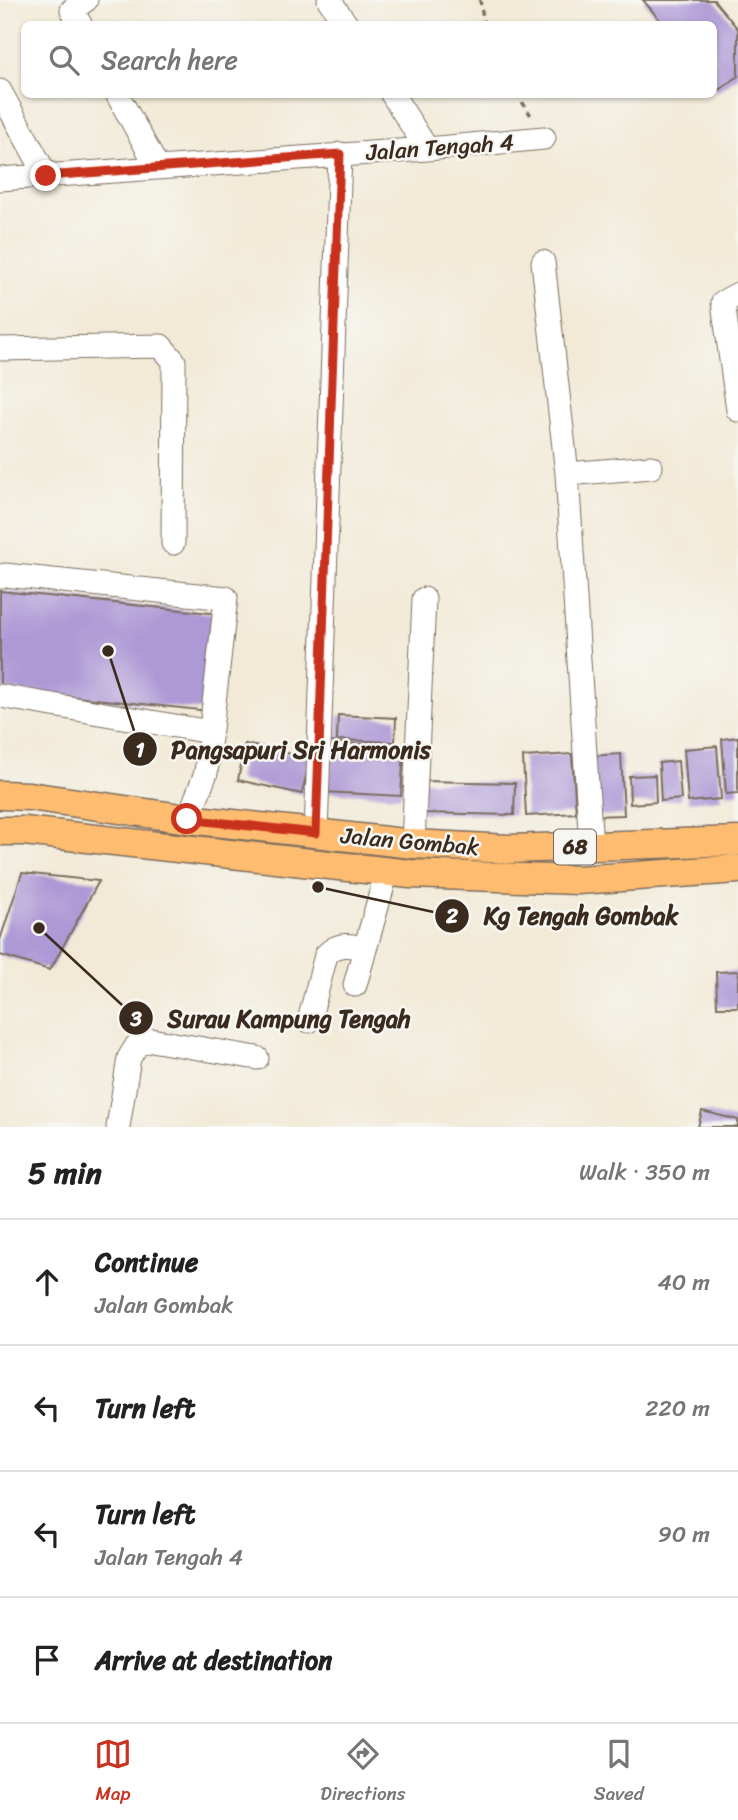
<!DOCTYPE html>
<html lang="en">
<head>
<meta charset="utf-8">
<style>
  body { margin:0; font-family:Sriracha,sans-serif; background:#f2f2f2; color:#222 }
  .stop { position:absolute; width:21px; height:21px; margin:-16px; border:5px solid #c8321e; border-radius:50%; background:#fff }
  .stop.end { background:#c8321e; border-color:#fff; box-shadow:0 2px 7px #0008 }
  .list { margin:0; padding:0; list-style:none }
  h2 { display:flex; justify-content:space-between; align-items:center; height:91px; margin:0; padding:0 28px; font-size:30px }
  h2 small { font-size:23px; font-weight:400; color:#767676 }
  .list li { display:grid; grid-template-columns:46px 1fr auto; gap:21px; align-items:center; box-sizing:border-box; height:126px; padding:0 28px; border-top:2px solid #e0e0e0 }
  .list b { display:block; font-size:26px; white-space:nowrap }
  .list p { margin:0; font-size:23px; white-space:nowrap; color:#767676 }
  .list em { font-size:23px; font-style:normal; color:#767676 }
  .icon { flex:none; width:38px; height:38px; fill:none; stroke:currentColor; stroke-width:2; stroke-linecap:round; stroke-linejoin:round }
  .map { position:relative; flex:none; width:738px; height:1127px; overflow:hidden }
  .search { position:absolute; background:#fff; box-shadow:0 2px 5px #0004; left:21px; right:21px; top:21px; height:77px; display:flex; align-items:center; gap:18px; box-sizing:border-box; padding:0 24px; border-radius:10px; color:#767676; font-size:26px }
  .sheet { height:595px; background:#fff }
  nav { display:flex; justify-content:space-around; align-items:center; box-sizing:border-box; height:98px; border-top:2px solid #e0e0e0; background:#fff; font-size:19px; color:#767676 }
  nav a { display:grid; justify-items:center; gap:4px }
  nav .on { color:#c8321e }
  .map>svg:first-child { display:block }
  .building { fill:#ad99d5 }
  .lines { fill:none; stroke-linecap:round; stroke-linejoin:round }
  .minor-casing { stroke:#7b6d5f; stroke-width:25 }
  .major-casing { stroke:#7b6d5f; stroke-width:31 }
  .path { stroke:#7b6d5f; stroke-width:3.5; stroke-dasharray:5 5; stroke-linecap:butt }
  .minor { stroke:#fff; stroke-width:23 }
  .major { stroke:#febc70; stroke-width:28 }
  .route { stroke:#c8321e; stroke-width:9 }
  .labels { text-anchor:middle; stroke-width:5; stroke-linejoin:round; paint-order:stroke }
  .shield { fill:#f6f6f2; stroke:#73675e; stroke-width:2 }
  .shield-label { font-size:21px; font-weight:bold; fill:#3b2a1e }
  .street-label { font-size:23px; fill:#3b2a1e; stroke:#f6f6f2 }
  .leader { fill:none; stroke:#3b2a1e; stroke-width:2.5 }
  .callout-dot { fill:#3b2a1e; stroke:#f6f6f2; stroke-width:2.5 }
  .mark-label { font-size:21px; text-anchor:middle; font-weight:bold; fill:#fff }
  .callout-label { font-size:24px; text-anchor:middle; font-weight:bold; fill:#3b2a1e; stroke:#f6f6f2; stroke-width:5; stroke-linejoin:round; paint-order:stroke }
</style>
</head>
<body>
<div class="map">
<svg width="738" height="1127" viewBox="0 0 738 1127">
  <rect width="100%" height="100%" fill="#f6f6f2"/>
  <filter id="ink" filterUnits="userSpaceOnUse"><feTurbulence type="fractalNoise" baseFrequency=".0143" numOctaves="2"/><feDisplacementMap in="SourceGraphic" scale="14" xChannelSelector="R" yChannelSelector="G"/><feConvolveMatrix kernelMatrix="1 2 1 2 8 2 1 2 1" color-interpolation-filters="sRGB"/></filter>
  <filter id="wash" filterUnits="userSpaceOnUse"><feTurbulence type="fractalNoise" baseFrequency=".00686" numOctaves="4" result="noise"/><feDisplacementMap in="SourceGraphic" scale="28" xChannelSelector="R" yChannelSelector="G"/><feGaussianBlur stdDeviation="1.57" result="paint"/><feColorMatrix in="noise" values="0 0 0 0 0 0 0 0 0 0 0 0 0 0 0 0 0 1.4 0 .05"/><feComposite in="paint" operator="in"/></filter>
  <g filter="url(#wash)">
    <rect width="100%" height="100%" fill="#f2ead7"/>
    <g id="blocks">
      <path class="building" d="M643,0H714L738,29V76L717,92L714,88V24H663Z
        M0,591L219,614L209,711L0,689Z
        M338,715L396,718L395,742L337,740Z
        M738,737V793L726,794L722,739Z
        M327,742L404,747L401,796L324,792Z
        M245,744L310,758L302,794L238,780Z
        M717,746L721,799L688,802L684,749Z
        M572,754L576,813L526,816L523,757Z
        M621,754L624,815L592,816L589,756Z
        M678,761L681,799L661,801L659,763Z
        M655,775L656,802L630,804L629,776Z
        M423,781L515,783L514,815L422,813Z
        M22,873L99,881L50,970L0,955V940Z
        M738,971V1007H717L716,972Z
        M702,1111L738,1120V1127H698Z"/>
    </g>
  </g>
  <g filter="url(#ink)">
    <use href="#blocks" fill-opacity="0" stroke="#7b6d5f" stroke-width="2"/>
    <g class="lines">
      <g class="minor-casing">
        <path id="minor" d="M329,0L346,24
          M80,24L72,10L86,0
          M0,91L46,175
          M117,94L158,168
          M392,94L427,149
          M0,179L427,149L544,138
          M543,262L567,474L591,846
          M738,294L723,302L738,410
          M0,349L161,346L174,361L173,543
          M567,474L651,467
          M0,577L5,575L226,598L206,773L188,819
          M0,696L210,732
          M316,833L340,154
          M413,844L424,599
          M355,985L387,871
          M309,1021L326,955C338,942 349,945 365,948
          M118,1127L129,1058L137,1045L151,1040L257,1058"/>
      </g>
      <g class="major-casing">
        <path id="major" d="M0,795L29,796L188,819L413,844L509,849L738,841
          M0,831H24L410,874L578,880L738,869"/>
      </g>
      <path class="path" d="M480,0L484,24
        M517,94L532,117"/>
      <use href="#minor" class="minor"/>
      <use href="#major" class="major"/>
    </g>
  </g>
  <g class="lines" filter="url(#ink)">
    <path class="route" d="M46,176L340,154L316,833L187,819"/>
  </g>
  <g class="labels">
    <rect class="shield" x="554" y="829.5" width="42" height="35" rx="5"/>
    <g class="shield-label">
      <text x="575" y="854">68</text>
    </g>
    <g class="street-label">
      <text transform="translate(440 147) rotate(-4)" y="8">Jalan Tengah 4</text>
      <text transform="translate(410 841) rotate(5)" y="8">Jalan Gombak</text>
    </g>
  </g>
  <path class="leader" d="M108 651L140 749M318 887L452 916M39 928L136 1018"/>
  <g class="callout-dot">
    <circle cx="108" cy="651" r="7"/>
    <circle cx="318" cy="887" r="7"/>
    <circle cx="39" cy="928" r="7"/>
    <circle cx="140" cy="749" r="18"/>
    <circle cx="452" cy="916" r="18"/>
    <circle cx="136" cy="1018" r="18"/>
  </g>
  <g class="mark-label">
    <text x="140" y="757">1</text>
    <text x="452" y="923">2</text>
    <text x="136" y="1026">3</text>
  </g>
  <g class="callout-label">
    <text x="301" y="758">Pangsapuri Sri Harmonis</text>
    <text x="581" y="924">Kg Tengah Gombak</text>
    <text x="289" y="1027">Surau Kampung Tengah</text>
  </g>
</svg>
<div class="stop" style="left:187px;top:819px"></div>
<div class="stop end" style="left:46px;top:176px"></div>
<div class="search"><svg class="icon" aria-label="search" viewBox="0 0 24 24"><circle cx="10" cy="10" r="6"/><path d="M15 15l6 6"/></svg>Search here</div>
</div>
<section class="sheet">
<h2>5 min<small>Walk · 350 m</small></h2>
<ul class="list">
<li><svg class="icon" aria-label="ahead" viewBox="0 0 24 24"><path d="M12 20V5M6 11l6-6 6 6"/></svg><div><b>Continue</b><p>Jalan Gombak</p></div><em>40 m</em></li>
<li><svg class="icon" aria-label="left" viewBox="0 0 24 24"><path d="M17 20v-9H6M10 6l-5 5 5 5"/></svg><div><b>Turn left</b></div><em>220 m</em></li>
<li><svg class="icon" aria-label="left" viewBox="0 0 24 24"><path d="M17 20v-9H6M10 6l-5 5 5 5"/></svg><div><b>Turn left</b><p>Jalan Tengah 4</p></div><em>90 m</em></li>
<li><svg class="icon" aria-label="arrive" viewBox="0 0 24 24"><path d="M6 21V4h12l-3 4 3 4H6"/></svg><div><b>Arrive at destination</b></div></li>
</ul>
</section>
<nav>
<a class="on"><svg class="icon" aria-label="map" viewBox="0 0 24 24"><path d="M3 6l6-2 6 2 6-2v14l-6 2-6-2-6 2zM9 4v14M15 6v14"/></svg>Map</a>
<a><svg class="icon" aria-label="directions" viewBox="0 0 24 24"><path d="M12 3l9 9-9 9-9-9zM9 14v-3h6M13 9l2 2-2 2"/></svg>Directions</a>
<a><svg class="icon" aria-label="saved" viewBox="0 0 24 24"><path d="M7 4h10v16l-5-4-5 4z"/></svg>Saved</a>
</nav>
</body>
</html>
